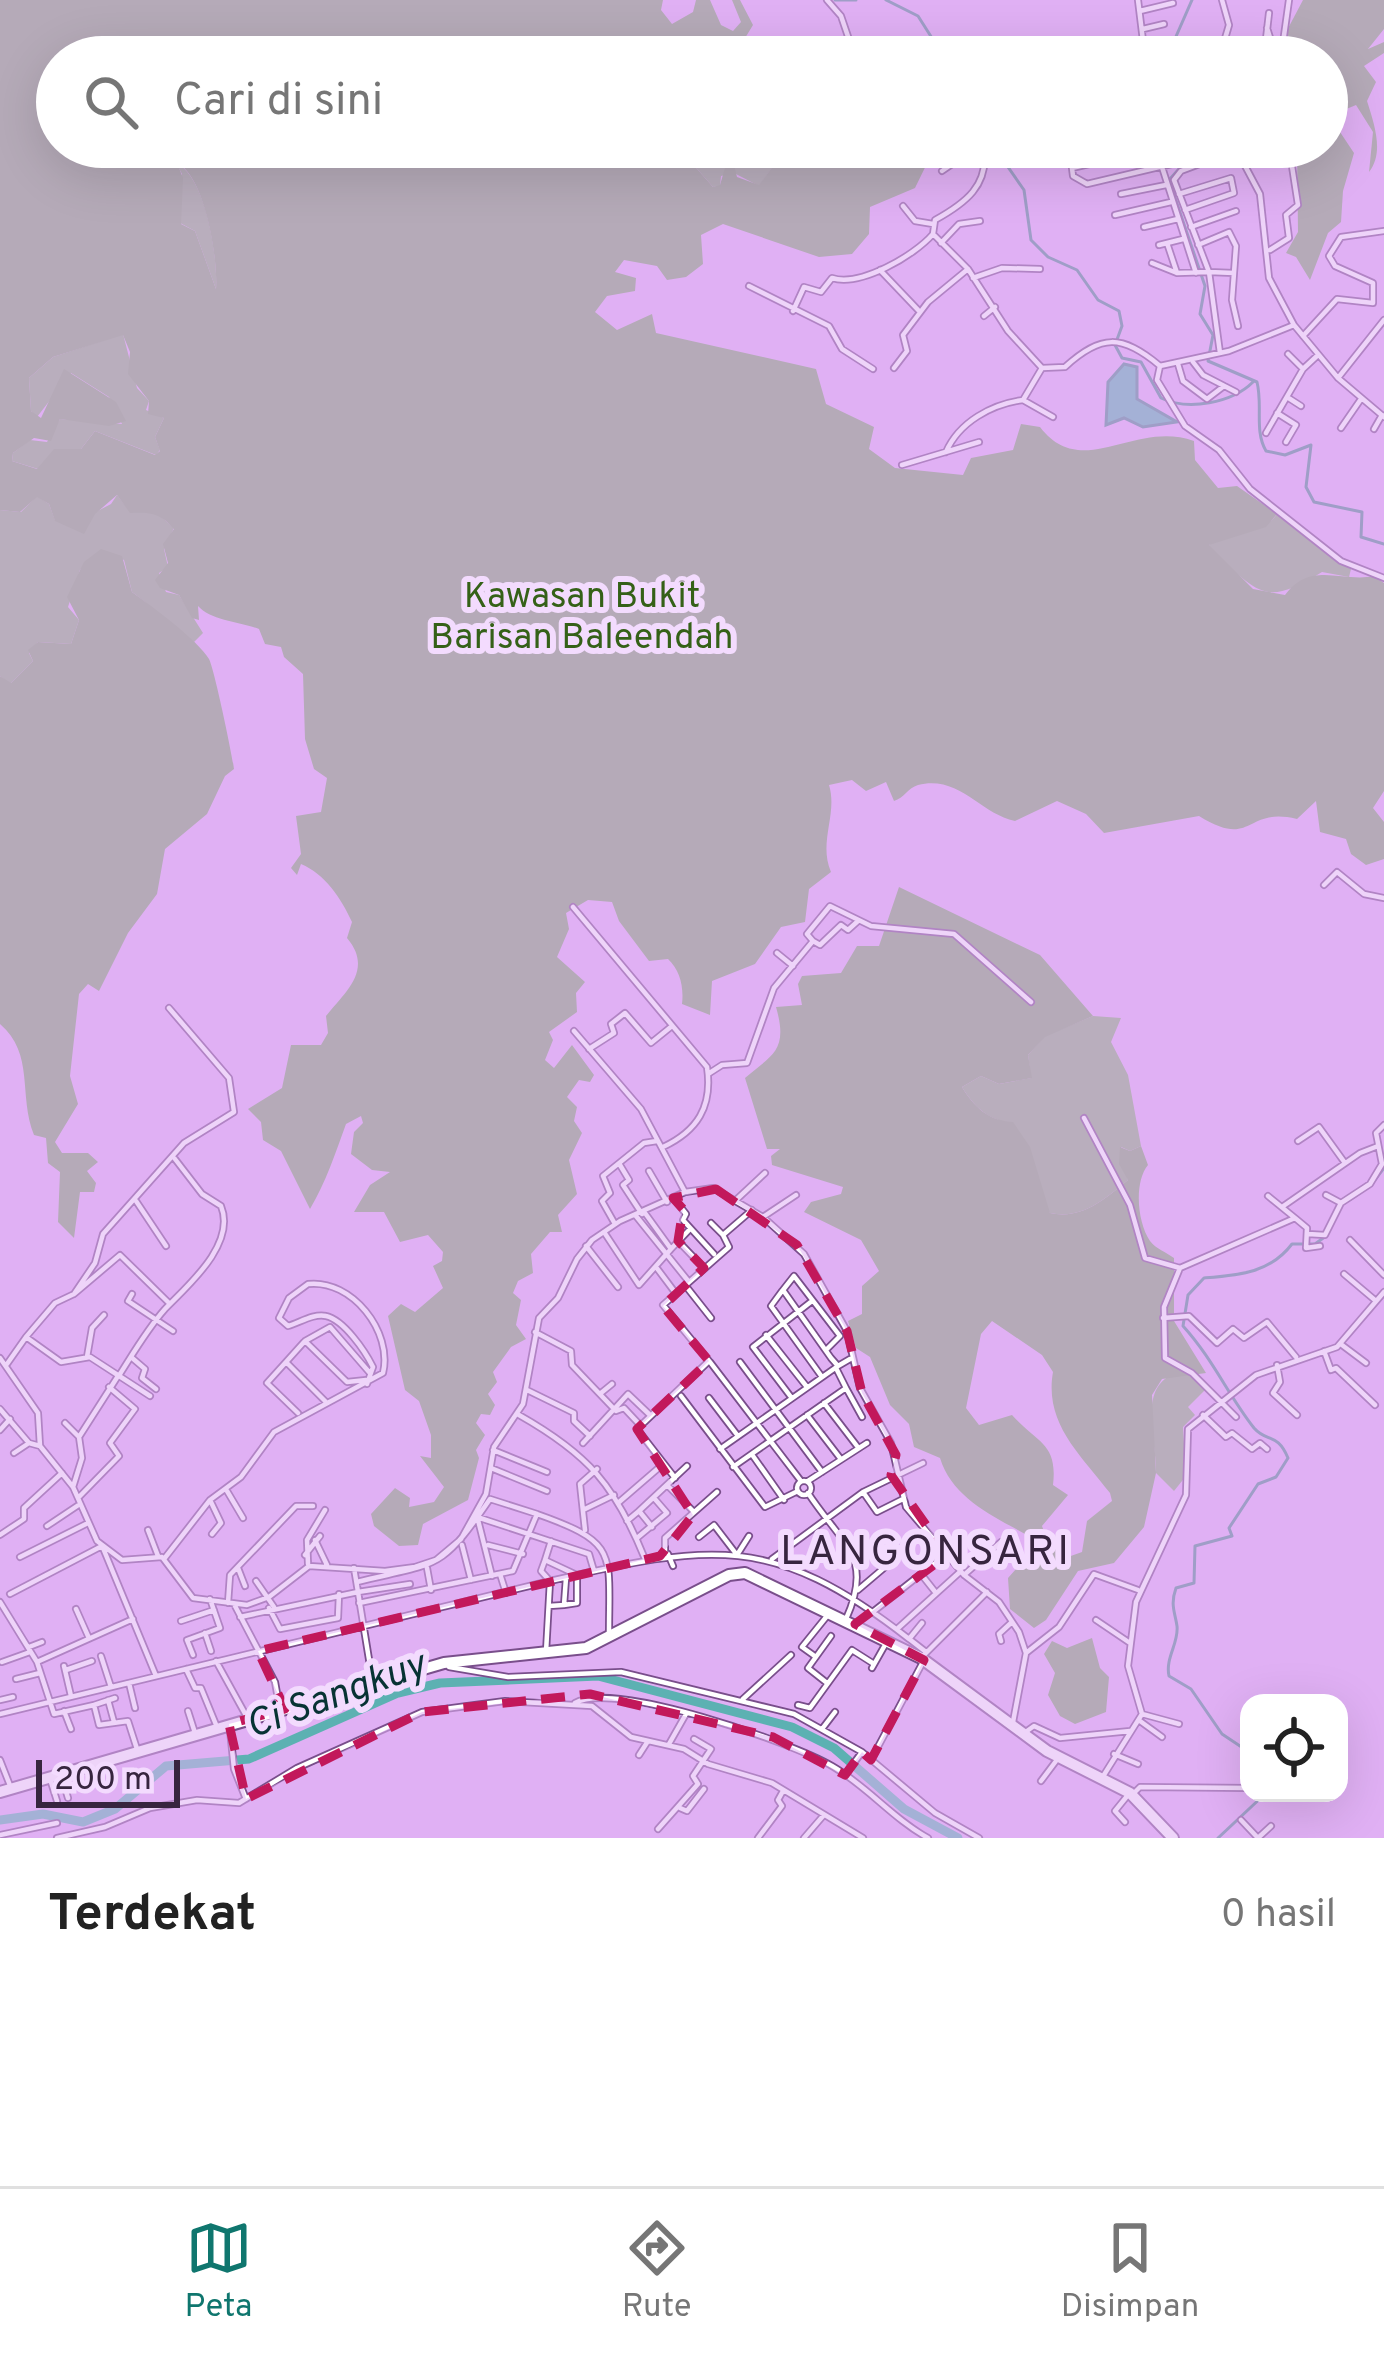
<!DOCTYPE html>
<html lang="id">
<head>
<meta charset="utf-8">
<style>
  body { margin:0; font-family:Overpass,sans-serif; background:#f6f6f6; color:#222 }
  .controls { position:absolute; right:36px; bottom:36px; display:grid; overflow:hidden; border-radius:24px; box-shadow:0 12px 48px #0002 }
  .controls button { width:108px; height:108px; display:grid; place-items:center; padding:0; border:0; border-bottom:3px solid #e0e0e0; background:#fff; color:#222; font:60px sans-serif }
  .scale { position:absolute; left:36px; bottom:30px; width:144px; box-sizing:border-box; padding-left:12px; border:6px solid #37253f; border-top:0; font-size:33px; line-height:42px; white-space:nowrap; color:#37253f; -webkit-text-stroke:9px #f3dbfe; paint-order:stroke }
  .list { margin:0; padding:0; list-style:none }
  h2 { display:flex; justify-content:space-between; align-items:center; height:156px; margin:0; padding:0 48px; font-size:51px }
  h2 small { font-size:39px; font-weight:400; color:#767676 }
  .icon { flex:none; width:66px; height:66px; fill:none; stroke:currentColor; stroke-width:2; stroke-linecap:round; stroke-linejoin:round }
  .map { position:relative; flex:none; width:1384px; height:1838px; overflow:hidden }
  .search { position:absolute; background:#fff; box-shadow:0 12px 48px #0002; left:36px; right:36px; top:36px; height:132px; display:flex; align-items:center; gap:30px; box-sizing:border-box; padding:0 42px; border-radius:66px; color:#767676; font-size:45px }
  .sheet { height:348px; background:#fff }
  nav { display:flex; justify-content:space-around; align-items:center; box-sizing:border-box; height:168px; border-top:3px solid #e0e0e0; background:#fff; font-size:33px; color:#767676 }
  nav a { display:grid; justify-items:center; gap:6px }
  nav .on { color:#0f766e }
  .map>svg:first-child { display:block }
  .green { fill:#8aaa7a }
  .forest { fill:#80a36f; fill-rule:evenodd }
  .water { fill:#5cb1b2; stroke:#518790; stroke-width:3 }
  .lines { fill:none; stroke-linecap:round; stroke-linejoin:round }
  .stream { stroke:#518790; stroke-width:3 }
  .river { stroke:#5cb1b2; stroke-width:9 }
  .minor-casing { stroke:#794e8b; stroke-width:8 }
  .primary-casing { stroke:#794e8b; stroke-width:14 }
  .minor { stroke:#fff; stroke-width:4.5 }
  .primary { stroke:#fff; stroke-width:10 }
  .marked { fill:none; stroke:#c2185b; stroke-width:9; stroke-dasharray:24 15; stroke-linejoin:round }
  .labels { text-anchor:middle; stroke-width:12; stroke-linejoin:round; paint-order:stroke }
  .park-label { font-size:36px; fill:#356118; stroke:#f3dbfe }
  .water-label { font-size:39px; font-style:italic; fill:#083334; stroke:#f3dbfe }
  .quarter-label { font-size:42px; letter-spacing:3px; fill:#37253f; stroke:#f3dbfe }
</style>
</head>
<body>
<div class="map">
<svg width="1384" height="1838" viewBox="0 0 1384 1838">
  <rect width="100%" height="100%" fill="#e0b0f4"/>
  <path class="green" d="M709,147H787L759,186L734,173L721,176L720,186L713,187L691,162L698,150Z
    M176,163C206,176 218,258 216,289L195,231L180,223L182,174Z
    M123,334L137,388L149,401L146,410L164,418L155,437L160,450L156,455L95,431L81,449H55L38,469L12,461L13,453L30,440L47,442L60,419L122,424L109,397L71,373L37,417L31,411L29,378L53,357Z
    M117,495L128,509L158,514L174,528L164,549L168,567L159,573L166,592L179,595L203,633L194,642C170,628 154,607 132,592L124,560L106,552L80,570L68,607L79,620L71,644L38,642L29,653L33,661L10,684L0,676V510L21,512L37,496L49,504L55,520L69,526L111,504Z
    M1277,514L1351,569L1349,577L1322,572C1262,609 1260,591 1211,552L1209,545C1231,528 1260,538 1277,514Z
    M1093,1016L1121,1018L1111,1042L1128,1075L1141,1146L1130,1151L1121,1147L1128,1180C1105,1199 1082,1220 1050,1213C1039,1197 1025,1146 1013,1123C989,1121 974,1107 962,1087L981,1076L999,1084L1031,1078L1028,1055L1045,1036Z
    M1174,1374H1189L1206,1389L1188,1407L1195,1415L1183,1427L1186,1476L1174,1491L1156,1473C1157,1441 1137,1388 1174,1374Z"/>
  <path class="forest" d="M0,0H663L661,10L672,24L693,12L696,0H710L721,25L733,31L741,22L732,0H740L753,25L739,48L744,55L761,57H57V147H709L698,150L691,162L713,187L720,185L725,168L734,165L737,177L759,185L787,147H935L915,188L870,207L869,234L852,254L819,257L723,224L701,235L703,264L686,277L667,280L657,266L624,260L615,272L636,278L635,291L607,296L595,312L617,330L652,314L656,333L816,369L826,404L874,427L869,449L895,468L963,475L971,458L1013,450L1021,424L1040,427C1082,482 1135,419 1194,441L1195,460L1218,488L1237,486L1277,514L1266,527L1209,545L1253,589L1285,595C1311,560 1342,583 1374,576L1384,583V791L1373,808L1384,822V859L1366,865L1351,854L1346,839L1320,832L1316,801L1297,819C1244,806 1254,850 1199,816L1104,833L1086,814L1057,801L1015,821C980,814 960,775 918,785C908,788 904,798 894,801L886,782L866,791L852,780L829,785C838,814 818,842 831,872L809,889L805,922L781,927L755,964L712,981L710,1015L682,1004C684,987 680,970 668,959L649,961L619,921L612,902L588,900L566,913L569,929L557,957L585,982L576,993L577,1012L549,1032L553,1040L545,1060L554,1068L572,1045L594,1075L590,1082L579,1080L567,1097L577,1107L574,1121L582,1133L569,1160L577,1194L558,1215L562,1232H550L531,1254L533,1273L518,1281L513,1293L521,1300L516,1325L526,1339L511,1347L493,1372L497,1382L488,1394L495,1405L490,1415L481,1414L476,1423L485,1435L476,1450L479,1458L468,1500L423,1524L418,1545L399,1546L374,1526L371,1514L395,1488L410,1498L409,1507L434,1502L444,1487L420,1456L431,1458V1435L419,1401L405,1390L388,1316L401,1304L415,1312L443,1288L433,1266L442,1261L443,1252L428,1235L400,1242L384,1212H354L370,1185L390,1172L372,1170L351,1154L354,1132L363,1123L361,1116L346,1124C335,1154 326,1182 310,1209L281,1151L263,1140L261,1122L248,1109L282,1088L291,1045H321L328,1033L326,1016C345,992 374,970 347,938L352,922C341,898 325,874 301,864L297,875L291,868L301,854L296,816L321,812L327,778L314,769L305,739L303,674L284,657L281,647L265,644L259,629C240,622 210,620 198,606L199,620L192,618L179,595L160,588L155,580L168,563L163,544L174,529C160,513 150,512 130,513L117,495L95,514L84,534L55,521L49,504L37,497L20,512L0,510ZM177,163C205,176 218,259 216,289L195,231L181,224L183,178ZM123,335L130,352L128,374L149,401L148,414L164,418L155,437L160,451L155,455L95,431L81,449H54L37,469L12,461L13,453L34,438L51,441L60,419L109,426L126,421L116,402L64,369L41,418L31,411L29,378L53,357Z
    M1303,0H1384V29L1368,49L1384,42V53L1364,66L1376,82L1367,101C1375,126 1384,153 1369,172L1373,132L1356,105L1344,110L1338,129L1354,153L1343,191L1341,222L1328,233L1310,280L1296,257L1286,253L1298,232L1297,147H1327V57H1280L1284,36Z
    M101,549L122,556L132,592C150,605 198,640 209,659C214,668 232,753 234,769L225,776L207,814L165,849L157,894L128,933L99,991L88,984L79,994L70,1076L78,1104L55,1142L62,1153H88L98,1162L87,1171L96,1183L94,1192H80L74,1238L58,1222L60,1172L48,1163L46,1138L34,1135C18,1095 35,1054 0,1024V676L11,683L33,661L28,650L38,642L71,644L79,620L67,597L84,562Z
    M899,887L1040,955L1093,1016L1045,1037L1028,1055L1032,1078L999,1084L981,1076L962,1087C974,1107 989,1121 1013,1122L1030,1147L1050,1213C1082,1220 1105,1199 1128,1180L1119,1164L1120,1147L1130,1151L1141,1146L1148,1165C1134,1182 1137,1222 1150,1241C1156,1249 1166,1252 1174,1258V1321L1206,1373L1162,1379L1152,1395L1156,1473L1144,1527L1114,1563L1078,1571L1046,1620L1034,1628L1010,1609L1008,1578L1033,1550L1032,1538C996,1517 953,1500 940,1458L914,1447L909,1424L890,1405L870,1357L856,1348L848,1321L862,1314V1286L879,1271L861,1240L804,1212L811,1202L841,1194L843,1187L772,1165L771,1156L780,1149H767L745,1078C771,1055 789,1052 776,1007L802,1005L798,984L802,976L841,973L857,946H879ZM992,1321L1042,1355L1053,1372C1044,1423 1080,1454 1110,1493L1112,1501L1087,1521L1082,1552L1068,1557L1049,1545L1042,1526L1068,1495L1053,1485C1058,1443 1037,1443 1012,1415L979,1425L966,1408L981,1334Z
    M1092,1638L1100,1668L1109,1677L1106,1712L1075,1724L1060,1716L1048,1695L1055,1673L1044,1654L1052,1641L1067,1648Z"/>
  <path class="water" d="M1124,364L1137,367V399L1177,422L1143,427L1124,418L1106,425L1108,382Z"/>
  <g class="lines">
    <path class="stream" d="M835,0H856
      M886,0L918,16L944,57
      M1167,57L1192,0
      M1004,147L1001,157L1024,190L1031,240L1048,257L1077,270L1098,300L1119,311L1122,326L1115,345L1122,358L1141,362L1161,398C1188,411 1232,403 1253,382
      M1187,147V160L1169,180L1205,286L1200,314L1213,335L1208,361L1257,382C1263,406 1254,430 1266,451L1285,455L1311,445L1306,487L1314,502L1362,512L1361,537L1384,544
      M1374,1181L1384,1168
      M1351,1199L1367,1188
      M1249,1752L1222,1734L1191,1689L1169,1676C1165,1658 1179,1643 1177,1626C1175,1612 1170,1605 1176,1588L1194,1583L1195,1546L1232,1536L1229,1528L1258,1484L1276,1477L1288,1458C1277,1432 1267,1443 1254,1428C1228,1395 1213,1359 1183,1326L1188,1295L1204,1278C1240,1275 1270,1273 1292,1244H1315L1326,1236
      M1218,1838L1266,1793"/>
    <path class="river" d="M0,1820L43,1814L83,1822L115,1809L166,1766L249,1759L398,1693L440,1683L598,1676L792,1727L834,1748L904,1809L958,1838"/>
    <g class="minor-casing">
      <path id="minor" d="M827,0L841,16L855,57
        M1138,0L1145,57
        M1222,0L1229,25L1224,42L1227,57
        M1140,11L1173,3
        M1267,28L1276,57
        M1143,29L1164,24
        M1266,39L1269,13
        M1076,57L1124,45
        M1210,57H1214
        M1281,57L1289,0
        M983,147C991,185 964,204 935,220L933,234L968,269L1008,331L1042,368L1065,367C1101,334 1122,334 1160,366
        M1094,147L1096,162
        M1162,147L1072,168L1073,176L1087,184L1176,163
        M1235,147L1260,194L1269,278L1294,325
        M1067,150L1080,147
        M1162,167L1196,273
        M942,171L977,147
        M1121,194L1166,185
        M1179,194L1231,178L1234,193L1185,210
        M903,206L915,221L933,224
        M1115,215L1171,202
        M1144,227L1178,219
        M1191,227L1236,211
        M941,243L959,224L980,221
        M1167,243L1177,273
        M1159,245L1183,239
        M1198,245L1229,232L1236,246L1234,273
        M1270,250L1289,238L1286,215L1298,205L1289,147
        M1152,263L1177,273L1209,272
        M880,270L920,312
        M1209,272L1174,180L1181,171L1221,156
        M973,278L1002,268L1040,269
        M749,286L829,326L842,349L873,369
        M793,311L804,287L821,292L832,278C860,287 914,256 933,234
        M984,316L995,307
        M1303,336L1337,299L1373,303V283L1335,266L1329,256L1341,237L1384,231
        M1220,353L1209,272L1234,273L1232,300L1238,326
        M1288,354L1303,369
        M1193,362L1203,375L1236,392
        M1178,364L1183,381L1207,399L1224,386
        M894,368L907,351L903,335L928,302L968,269
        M1042,368L1023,400L1053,417
        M1338,378L1384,320
        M1287,397L1301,406
        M1277,413L1296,425L1286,442
        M1384,417L1338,378L1294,325L1229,351L1160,366L1157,380L1185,426L1219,450L1250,489L1341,561L1384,578
        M1341,428L1361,399
        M1374,429L1382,415
        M1266,433L1303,369L1318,355
        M946,452C959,422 992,404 1023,400
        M902,465L979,442
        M1324,885L1337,872L1364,894L1384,898
        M573,907L707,1067C713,1107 697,1131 663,1147
        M813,941L820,945L841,925L848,930L858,921
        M777,953L793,966
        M574,1031L641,1109L685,1192
        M589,1049L614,1033L611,1024L625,1013L651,1043L672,1026
        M708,1074L722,1065L747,1063L774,988L813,941L807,934L830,906L871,926L954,934L1031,1002
        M1084,1118L1130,1205L1145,1258L1180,1268
        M1298,1141L1319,1127L1345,1163
        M620,1165L629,1180L623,1185L642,1214
        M649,1171L667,1202
        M1326,1195L1341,1203
        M675,1200L686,1214L683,1220L714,1254
        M736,1200L765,1173
        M136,1201L166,1246
        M1282,1207L1360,1153L1378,1146
        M636,1216L689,1282
        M763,1217L796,1195
        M1295,1218L1307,1228L1306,1248L1320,1246
        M711,1223L723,1235
        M615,1224L602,1201L610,1193L603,1176L644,1143L657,1141
        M604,1232L639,1285L671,1249L645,1213
        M1308,1234L1325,1235L1341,1203L1370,1184L1382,1164L1376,1133L1384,1125
        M1350,1240L1384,1275
        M678,1241L704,1268
        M586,1246L618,1287
        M671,1249L690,1229
        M656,1267L674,1291
        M1344,1274L1376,1301
        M685,1285L711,1318
        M782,1291L771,1306L822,1377
        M74,1294L120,1255L169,1303
        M132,1294L128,1301L173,1331
        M1163,1318L1189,1316L1217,1343L1233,1329L1244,1338L1267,1322L1296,1357
        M535,1332L571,1351L572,1365L616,1411L624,1408L639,1424
        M766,1335L807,1387
        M26,1337L55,1303L74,1294L95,1263L103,1234L184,1143L234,1112L229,1078L169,1008
        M304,1342L286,1362L326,1402
        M1342,1345L1366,1363
        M1324,1351L1331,1370L1336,1368L1375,1405
        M87,1357L92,1328L104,1315
        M131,1357L145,1369L142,1378L156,1389
        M0,1358L38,1413L40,1446L73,1487L97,1541L122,1560L162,1557L193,1598L247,1605L269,1597L309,1566L385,1571L415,1567L436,1560L461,1539L486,1494L494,1447L523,1404L539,1318L558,1298L577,1259L592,1240L620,1221L685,1192L713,1188L763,1217L804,1254L847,1331L860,1388L891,1443L906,1507L964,1575L999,1602L1019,1632L1026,1653L1013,1722
        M286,1362L267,1383L298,1413
        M710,1362L801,1481
        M740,1362L822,1472
        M7,1364L26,1337L61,1362L90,1357L150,1396
        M1277,1365L1280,1382L1273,1393L1297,1415
        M838,1366L850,1359
        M836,1368L846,1388
        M120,1374C134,1352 148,1328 165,1309C185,1288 237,1245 221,1206L202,1194L175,1159
        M366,1380L347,1382L305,1341L330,1327L369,1372
        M527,1390L574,1413V1421L590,1436
        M601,1393L612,1384
        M681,1396L765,1507L798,1491
        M791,1397L753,1347L812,1301
        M709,1398L738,1436
        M824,1403L857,1446
        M0,1409L29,1443
        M519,1415C588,1454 615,1485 645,1559
        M807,1415L840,1458
        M1203,1415L1226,1437L1232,1433L1252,1449L1260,1443L1267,1449
        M1236,1417L1192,1373L1165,1358L1164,1307L1180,1268L1295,1218L1268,1196
        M65,1423L79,1437L118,1376
        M0,1430L10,1419
        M583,1443L628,1394L650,1415
        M720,1449L838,1366L831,1358L783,1290L794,1276L840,1336L826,1350
        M493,1450L547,1472
        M14,1453L29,1443L40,1446
        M753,1456L784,1500
        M733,1467L846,1388L862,1417
        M491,1468L547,1491
        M675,1478L637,1429L709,1361L663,1305L729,1247L723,1235L752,1210
        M797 1488a7 7 0 1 1 14 0a7 7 0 1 1-14 0Z
        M808,1481L867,1443
        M667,1485L693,1511
        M73,1487L82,1458L79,1437
        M227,1491L243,1518
        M863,1492L877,1512L903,1499
        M808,1493C843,1546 874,1557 846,1619
        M79,1497L119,1456L110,1443L135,1409L109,1387
        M210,1500L221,1523L212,1534
        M618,1503L662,1465
        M583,1510L614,1495
        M639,1511L687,1466
        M480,1518L589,1554L594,1571
        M478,1520L492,1576
        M627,1521L639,1511L652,1527
        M47,1526L80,1504
        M148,1530L158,1556
        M585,1530L580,1484L597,1469
        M0,1535L24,1519V1508L62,1473
        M699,1537L714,1525L737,1555L749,1536
        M637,1538L667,1513L654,1498
        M315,1540L327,1565
        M551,1541L545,1560L577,1575V1603L564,1605
        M970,1542L984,1558
        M462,1545L471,1580
        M488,1545L523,1554
        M103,1548L156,1676
        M665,1552V1538L717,1492
        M668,1554L673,1566
        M305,1555L320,1536
        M20,1557L88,1523
        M164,1559L210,1500L241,1477L274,1432L383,1373C393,1332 352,1279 308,1284L289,1298L279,1318L288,1326C299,1323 314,1313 326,1316C344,1320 365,1351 373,1367L367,1384
        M772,1559L863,1492L923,1463
        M545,1560L541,1571L550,1581C710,1544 772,1532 909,1639L922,1623
        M308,1564L307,1540L325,1510
        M238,1568L245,1586
        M354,1568L358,1592L410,1584
        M427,1568L431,1590
        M500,1574L506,1593
        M964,1575L1001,1542
        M256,1581L274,1607
        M357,1582C439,1562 440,1572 490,1499L537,1514
        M858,1590L911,1545
        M936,1593L921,1574L945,1556
        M10,1594L102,1546
        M0,1602L37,1662L54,1714L94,1705L99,1725L128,1721L137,1749
        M228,1603L230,1575L296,1506H313
        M359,1603L513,1571L537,1514C619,1543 609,1552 609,1635
        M235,1606L275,1682L280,1710
        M549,1606L564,1605L566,1578
        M269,1608L280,1629L338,1618L339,1594
        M76,1609L88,1636
        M874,1611L921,1574
        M240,1617L358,1592L373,1684
        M1096,1620L1130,1643
        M181,1621L214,1610
        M897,1629L961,1571
        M205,1633L211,1651
        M908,1638L926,1652
        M1001,1641L999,1634L1012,1622
        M29,1647L42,1642
        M1026,1653L1059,1627L1094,1574L1138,1590
        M193,1655L187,1640L220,1628L210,1599
        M924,1655L987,1592
        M101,1656L111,1687
        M816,1657L802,1647L827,1616
        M216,1661L248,1719
        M2,1662L30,1652
        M37,1662L133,1619
        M64,1666L71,1696
        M449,1667L508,1677L621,1672L794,1714L862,1752L935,1813L979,1838
        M872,1668L885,1645
        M186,1669L195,1688H201L217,1727
        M66,1670L92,1661
        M16,1679L40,1673
        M129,1683L135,1708
        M827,1683L808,1668L831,1636
        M743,1699L791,1655
        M0,1700L13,1697
        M108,1700L114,1722
        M575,1703C612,1680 791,1742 832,1766C867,1786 892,1818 928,1838
        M94,1705L115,1698
        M798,1705L810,1708L852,1650L874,1664
        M64,1711L71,1729
        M188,1711L195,1733
        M0,1714L550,1581L546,1652
        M1142,1714L1179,1724
        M1140,1721L1162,1737
        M822,1729L835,1712
        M230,1730L234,1769L246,1799
        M1027,1731L1034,1726L1060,1738L1130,1731
        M669,1744L686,1714
        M1114,1754L1138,1764
        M639,1755L648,1741
        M0,1760L11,1788
        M871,1760L924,1660
        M845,1775L862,1752
        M62,1778L68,1798
        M1102,1778L1142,1714L1128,1666L1136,1602L1186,1495L1188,1429L1256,1375L1337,1347L1384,1292
        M1041,1781L1059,1757
        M51,1782L57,1801
        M1132,1795L1140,1787L1249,1788
        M680,1808L687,1811L704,1789
        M1241,1820L1258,1838
        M1125,1822L1115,1811L1128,1795
        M658,1829L698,1784L693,1776L711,1749L694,1739
        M0,1835L57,1823
        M57,1838L105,1827L150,1808L197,1800L239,1803L297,1768L422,1712L505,1701L592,1706L631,1737L684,1749L708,1764L772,1783L863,1838
        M758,1838L782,1806L778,1800L783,1791
        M804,1838L823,1816
        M1258,1838L1271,1826"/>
    </g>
    <g class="primary-casing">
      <path id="primary" d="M0,1792L444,1663L586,1648L729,1575L745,1573L921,1658L1047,1751L1130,1793L1173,1838"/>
    </g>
    <use href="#minor" class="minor"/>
    <use href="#primary" class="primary"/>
  </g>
  <path d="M0 0H1384V1838H0ZM716,1189L797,1245L847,1331L862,1393L896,1455L891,1475L947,1555L855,1624L924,1660L871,1760L862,1752L845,1775L773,1737L590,1694L422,1712L246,1799L229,1724L285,1709L258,1651L660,1556L693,1515L637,1429L709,1361L663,1306L704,1268L678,1241L683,1209L673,1198Z" fill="#e0b0f4" fill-opacity=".55" fill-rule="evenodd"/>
  <path class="marked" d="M716,1189L797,1245L847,1331L862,1393L896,1455L891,1475L947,1555L855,1624L924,1660L871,1760L862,1752L845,1775L773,1737L590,1694L422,1712L246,1799L229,1724L285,1709L258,1651L660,1556L693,1515L637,1429L709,1361L663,1306L704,1268L678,1241L683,1209L673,1198Z"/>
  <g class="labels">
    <g class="park-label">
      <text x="582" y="607">Kawasan Bukit<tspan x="582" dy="41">Barisan Baleendah</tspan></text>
    </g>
    <g class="water-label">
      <text transform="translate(335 1693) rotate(-20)" y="14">Ci Sangkuy</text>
    </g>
    <g class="quarter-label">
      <text x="926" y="1564">LANGONSARI</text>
    </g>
  </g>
</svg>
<div class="controls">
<button><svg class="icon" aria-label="locate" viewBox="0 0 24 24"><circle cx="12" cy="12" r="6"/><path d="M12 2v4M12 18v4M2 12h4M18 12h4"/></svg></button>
</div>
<div class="scale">200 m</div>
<div class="search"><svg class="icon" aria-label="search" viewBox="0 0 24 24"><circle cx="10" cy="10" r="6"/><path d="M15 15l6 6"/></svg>Cari di sini</div>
</div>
<section class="sheet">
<h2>Terdekat<small>0 hasil</small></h2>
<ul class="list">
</ul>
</section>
<nav>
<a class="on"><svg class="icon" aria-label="map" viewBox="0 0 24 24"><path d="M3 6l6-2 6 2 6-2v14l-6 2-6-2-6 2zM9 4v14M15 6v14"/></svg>Peta</a>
<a><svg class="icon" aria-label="directions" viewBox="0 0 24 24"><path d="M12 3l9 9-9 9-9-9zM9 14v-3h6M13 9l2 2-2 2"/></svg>Rute</a>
<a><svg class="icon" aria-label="saved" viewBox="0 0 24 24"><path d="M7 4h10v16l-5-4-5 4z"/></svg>Disimpan</a>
</nav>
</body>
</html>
